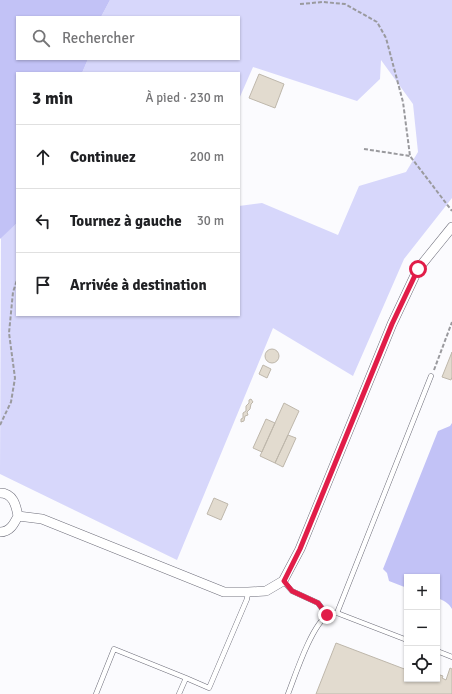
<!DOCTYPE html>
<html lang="fr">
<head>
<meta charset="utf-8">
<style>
  body { margin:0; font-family:Signika,sans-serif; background:#f6f6f6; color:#202124 }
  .controls { position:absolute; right:12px; bottom:12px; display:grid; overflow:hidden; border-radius:0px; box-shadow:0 1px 3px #0004 }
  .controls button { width:36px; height:36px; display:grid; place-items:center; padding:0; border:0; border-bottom:1px solid #e0e0e0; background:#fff; color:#202124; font:20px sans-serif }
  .stop { position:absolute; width:12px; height:12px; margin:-9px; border:3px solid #e11d48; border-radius:50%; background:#fff }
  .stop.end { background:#e11d48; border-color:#fff; box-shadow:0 1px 4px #0008 }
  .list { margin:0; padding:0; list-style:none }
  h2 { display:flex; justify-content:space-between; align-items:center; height:52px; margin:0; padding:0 16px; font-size:17px }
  h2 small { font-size:13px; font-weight:400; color:#757577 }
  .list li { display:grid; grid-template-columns:26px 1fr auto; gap:12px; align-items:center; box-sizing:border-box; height:64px; padding:0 16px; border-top:1px solid #e0e0e0 }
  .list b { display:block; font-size:15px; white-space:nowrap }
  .list em { font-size:13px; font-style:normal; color:#757577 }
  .icon { flex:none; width:22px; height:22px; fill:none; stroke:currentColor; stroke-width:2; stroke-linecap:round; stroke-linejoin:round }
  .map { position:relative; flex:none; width:452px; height:694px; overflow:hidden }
  .search { position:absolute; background:#fff; box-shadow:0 1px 3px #0004; left:16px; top:16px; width:224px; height:44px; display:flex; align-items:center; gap:10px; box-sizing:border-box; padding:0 14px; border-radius:0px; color:#757577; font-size:15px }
  .panel { position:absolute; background:#fff; box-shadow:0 1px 3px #0004; left:16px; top:72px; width:224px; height:244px; border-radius:0px }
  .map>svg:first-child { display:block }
  .green { fill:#d7d7fb }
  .water { fill:#c2c2f6 }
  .building { fill:#e2dbcf; stroke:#beb7ab }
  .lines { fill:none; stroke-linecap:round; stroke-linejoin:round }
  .lane-casing { stroke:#6e6e7a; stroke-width:5.5 }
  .street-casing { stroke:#6e6e7a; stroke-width:10 }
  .path { stroke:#9a9a9e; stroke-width:2; stroke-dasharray:4 2; stroke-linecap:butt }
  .lane { stroke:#fff; stroke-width:4.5 }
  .street { stroke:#fff; stroke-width:9 }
  .route { stroke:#e11d48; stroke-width:5 }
</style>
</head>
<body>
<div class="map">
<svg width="452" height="694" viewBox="0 0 452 694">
  <rect width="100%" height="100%" fill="#fbfbfe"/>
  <path class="green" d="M110,0H452V198L404,259L353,376L273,328L177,560L0,474L1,237L17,223V315H239V206L262,203L338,235L359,186L406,172L418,152L413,104L381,60L380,79L357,101L253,67L239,99V73H82L88,59H239V17H101Z"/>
  <path class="water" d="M0,0H110L101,17H17V59H88L82,73H17V223L0,239Z
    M452,423V609C449,603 443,600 437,598V577H407V588L389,581L387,573L383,569L438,431L450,426Z"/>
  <path class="building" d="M259,74L284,84L275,108L249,98Z
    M265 356a7 7 0 1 1 14 0a7 7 0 1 1-14 0Z
    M452,352V377L451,380L442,377Z
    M263,365L271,369L267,378L259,374Z
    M251,399L253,402L251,404L250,409L247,412L248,415L245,416L244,421L241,422V419L243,418V413L246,411V406L249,403V400Z
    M284,403L299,411L275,463L260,456Z
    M266,419L275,423L262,452L253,448Z
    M288,435L296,438L283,467L275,463Z
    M214,498L228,504L221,520L207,514Z
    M336,643L407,670V679H429L432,680V679H437V674L443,676L442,678L446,680L450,668L452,669V694H316Z"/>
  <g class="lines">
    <g class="lane-casing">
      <path id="lane" d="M283,581L292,591L318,603L327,615
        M337,613L431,376
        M437,651L452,657
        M186,678L209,688L247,599L248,592
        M96,694L114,649L186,678L179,694
        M288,694C295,676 312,624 328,615C330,614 334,613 337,613L407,640"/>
    </g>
    <g class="street-casing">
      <path id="street" d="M0,493C13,493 16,505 18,516C14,524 10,532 0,532
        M18,516L42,519L224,592H248L266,591L283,581L300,549L392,324L418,269L452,227"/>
    </g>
    <path class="path" d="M300,4L323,2L345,4L377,22L386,38L403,102L410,156L452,211
      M364,149L410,156
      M434,370L452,322
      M0,425L11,402L15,378L9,333L13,292L17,280"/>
    <use href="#lane" class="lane"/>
    <use href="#street" class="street"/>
  </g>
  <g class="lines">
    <path class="route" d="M327,615L318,603L292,591L284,581L300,549L392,324L418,269"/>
  </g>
</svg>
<div class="controls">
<button>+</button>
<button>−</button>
<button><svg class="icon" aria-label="locate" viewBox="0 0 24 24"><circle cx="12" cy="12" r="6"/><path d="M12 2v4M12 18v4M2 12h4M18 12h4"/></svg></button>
</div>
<div class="stop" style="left:418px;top:269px"></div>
<div class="stop end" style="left:327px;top:615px"></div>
<div class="search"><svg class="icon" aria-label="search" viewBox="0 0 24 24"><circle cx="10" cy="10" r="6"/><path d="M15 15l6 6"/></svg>Rechercher</div>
<section class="panel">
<h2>3 min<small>À pied · 230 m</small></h2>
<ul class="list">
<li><svg class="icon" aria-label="ahead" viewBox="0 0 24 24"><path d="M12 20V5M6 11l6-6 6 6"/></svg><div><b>Continuez</b></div><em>200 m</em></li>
<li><svg class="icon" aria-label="left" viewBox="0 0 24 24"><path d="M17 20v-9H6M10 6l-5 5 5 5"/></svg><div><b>Tournez à gauche</b></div><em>30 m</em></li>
<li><svg class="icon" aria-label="arrive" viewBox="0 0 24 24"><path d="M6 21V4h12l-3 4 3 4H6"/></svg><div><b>Arrivée à destination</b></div></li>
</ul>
</section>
</div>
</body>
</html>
